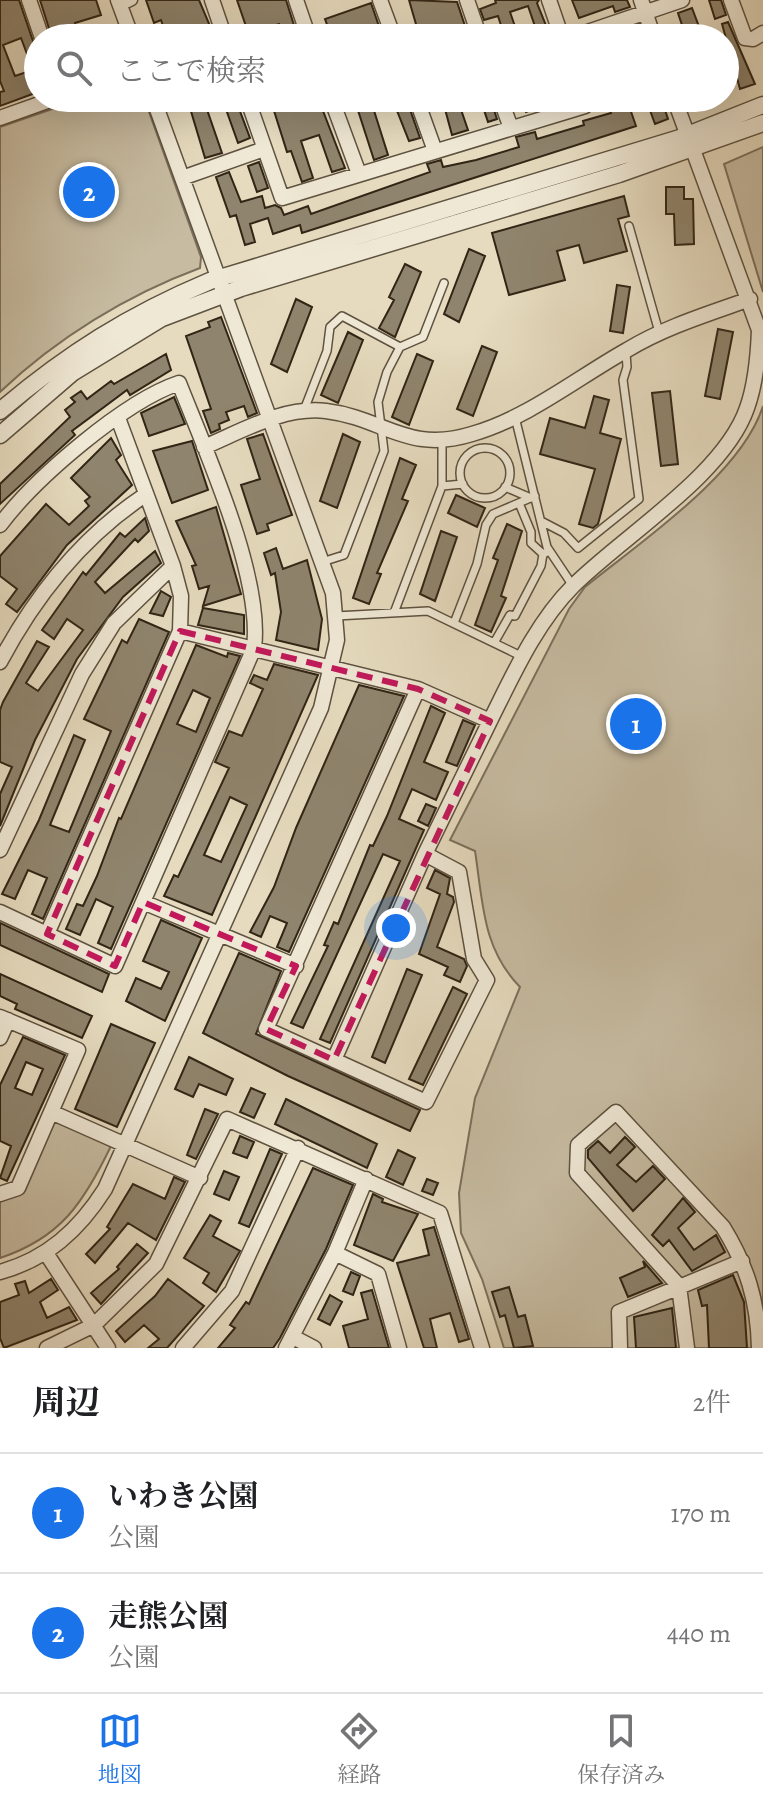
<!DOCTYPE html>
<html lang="ja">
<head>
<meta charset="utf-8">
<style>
  body { margin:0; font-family:Alegreya,"Noto Serif JP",serif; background:#f2f2f2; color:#202124 }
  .you { position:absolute; left:396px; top:928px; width:28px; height:28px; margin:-20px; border:6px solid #fff; border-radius:50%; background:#1a73e8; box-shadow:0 0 0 12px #1a73e833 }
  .badge { display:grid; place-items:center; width:52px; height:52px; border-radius:50%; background:#1a73e8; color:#fff; font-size:26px; font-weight:700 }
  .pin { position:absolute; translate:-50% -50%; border:4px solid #fff; box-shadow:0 2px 8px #0006 }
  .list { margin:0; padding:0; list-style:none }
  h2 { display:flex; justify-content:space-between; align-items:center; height:104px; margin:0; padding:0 32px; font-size:34px }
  h2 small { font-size:26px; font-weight:400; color:#757577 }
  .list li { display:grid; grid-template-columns:52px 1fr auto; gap:24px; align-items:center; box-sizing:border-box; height:120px; padding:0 32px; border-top:2px solid #e0e0e0 }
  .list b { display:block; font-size:30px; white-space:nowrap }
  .list p { margin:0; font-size:26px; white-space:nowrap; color:#757577 }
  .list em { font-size:26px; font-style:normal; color:#757577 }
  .icon { flex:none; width:44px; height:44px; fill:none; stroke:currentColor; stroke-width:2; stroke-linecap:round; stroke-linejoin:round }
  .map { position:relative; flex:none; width:763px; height:1348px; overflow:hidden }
  .search { position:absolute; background:#fff; box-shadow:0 8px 32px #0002; left:24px; right:24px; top:24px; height:88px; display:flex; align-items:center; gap:20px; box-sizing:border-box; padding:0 28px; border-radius:44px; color:#757577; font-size:30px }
  .sheet { height:344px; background:#fff }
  nav { display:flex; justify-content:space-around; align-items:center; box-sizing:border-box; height:112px; border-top:2px solid #e0e0e0; background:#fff; font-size:22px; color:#757577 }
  nav a { display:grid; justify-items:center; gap:4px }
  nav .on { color:#1a73e8 }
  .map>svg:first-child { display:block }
  .green { fill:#c7bca2; stroke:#7c705c; stroke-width:2 }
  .building { fill:#8f846d; stroke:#312515; stroke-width:2; fill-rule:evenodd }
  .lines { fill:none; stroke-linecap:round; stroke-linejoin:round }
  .service-casing { stroke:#5e5240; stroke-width:10 }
  .pedestrian-casing { stroke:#5e5240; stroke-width:13 }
  .minor-casing { stroke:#5e5240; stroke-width:17 }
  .tertiary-casing { stroke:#5e5240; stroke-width:19 }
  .service { stroke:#efe8d5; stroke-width:7 }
  .pedestrian { stroke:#efe8d5; stroke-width:10 }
  .minor { stroke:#efe8d5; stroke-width:14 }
  .tertiary { stroke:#efe8d5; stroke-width:16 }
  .marked { fill:none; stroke:#c2185b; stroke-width:6; stroke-dasharray:16 10; stroke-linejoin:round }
</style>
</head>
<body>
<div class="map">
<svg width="763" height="1348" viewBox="0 0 763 1348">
  <rect width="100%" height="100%" fill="#e6dbbf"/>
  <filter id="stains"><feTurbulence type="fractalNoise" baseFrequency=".0025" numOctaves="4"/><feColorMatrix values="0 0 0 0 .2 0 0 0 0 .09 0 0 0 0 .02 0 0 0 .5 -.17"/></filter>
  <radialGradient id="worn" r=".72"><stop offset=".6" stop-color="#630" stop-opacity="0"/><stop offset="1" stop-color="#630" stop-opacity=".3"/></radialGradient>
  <path class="green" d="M84,98H144L201,257L200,268C127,295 57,338 0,392V127Z
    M763,147V292L724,164Z
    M763,406V1348H504L482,1279L461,1233L459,1193L475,1098L520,987C482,948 483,902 475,851L450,840L569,609L585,587C640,542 741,475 763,406Z
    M60,1119L111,1146C84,1202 61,1238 0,1258V1202L23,1191L53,1121Z"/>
  <path class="building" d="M0,0H19L33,41L38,47V92L0,106V92L4,91L0,81ZM21,38L33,70L15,76L3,45Z
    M40,0H96L101,15L75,23L80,38H52Z
    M146,0H199L213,33L197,38H167L161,20L154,23Z
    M237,0H286L298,38H284L279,24L259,31L262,38H250Z
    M409,0L457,2L469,38H420Z
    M495,0H539L537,3L551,38H539L528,6L510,12L519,38H505L498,16L484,20L480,9L496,3Z
    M572,0H627L630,7L615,12L613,6L579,18Z
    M709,0H721L726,15L715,19Z
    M371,3L383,38H332L325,19Z
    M692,8L701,32L686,37L678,13Z
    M728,22L755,84L740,89L722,24Z
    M187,98H203L222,153L205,158Z
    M222,98H235L250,138L238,143Z
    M270,98H318L345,168L332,172L319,135L301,141L313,178L302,182L291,151L287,152Z
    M354,98H370L388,155L374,160Z
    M392,98H406L420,138L409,141Z
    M442,98H457L468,130L452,135Z
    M480,98H490L497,119L488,122Z
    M521,98H563V99L526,112Z
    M661,98L668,119L655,124L647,102Z
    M627,100L636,126L302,233L300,225L273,234L268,218L250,224L255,242L245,245L236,215L230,217L216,177L229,172L241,202L262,196L265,208L275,205L281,208L284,215L308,206L311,214L430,172L427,164L441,160L443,167L476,160L519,147L516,137L535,132L537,139L584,125L583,121L611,113L608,106Z
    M259,162L268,188L257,192L248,166Z
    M666,187H684V199H693L694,244L675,245L674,214H666Z
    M624,196L629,216L618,219L627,251L584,263L579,245L557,251L565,280L509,295L492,233Z
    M469,249L485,256L459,322L444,314Z
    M405,264L421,272L395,337L379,328L394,300L389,297Z
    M617,285L630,287L623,333L610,331Z
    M296,299L312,307L287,372L271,364Z
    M221,317L257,413L248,417L244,406L226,412L229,420L219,424L220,429L211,433L203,411L211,409L186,336L210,327L208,322Z
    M718,329L733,332L720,399L705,396Z
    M348,332L363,340L338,403L321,395Z
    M482,346L497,352L473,416L457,409Z
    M166,354L171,370L130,395L127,390L72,431L75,435L0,504V484L70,417L65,410L75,402L71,398L81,391L87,399L111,381L114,384Z
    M417,354L433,361L409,425L392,417Z
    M670,391L678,464L661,466L652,393Z
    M594,396L609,400L600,433L621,439L598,524L593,528L579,524L595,469L540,454L550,418L585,428Z
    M174,397L185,424L149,436L141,413Z
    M263,434L292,515L267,524L269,530L257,534L241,485L260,479L247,439Z
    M343,434L360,442L337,508L320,501Z
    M111,438L121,455L116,460L132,485L67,545L17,612L6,604L17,589L0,576V556L46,504L69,525L89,506L85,501L90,497L71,478Z
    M192,441L208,490L172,503L153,451Z
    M400,458L416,465L402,499L408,501L377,573L381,574L369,604L353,598Z
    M456,495L485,508L477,527L448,513Z
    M216,507L241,594L203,606L209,586L199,589L192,566L196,565L176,521Z
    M145,518L149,531L138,542L135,539L95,582L105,593L155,551L161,563L123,597L77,659L35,740L0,826V794L12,767L0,762V710L3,702L37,641L49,647L26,683L38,691L83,630L67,619L54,639L42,630L83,572L86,575L120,533L125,537Z
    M507,524L522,531L501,596L506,598L491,632L475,625L498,560L493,558Z
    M441,531L457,537L435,601L420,594Z
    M276,548L283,569L307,560L322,619L318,650L276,640L281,612L275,573L271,575L264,553Z
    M161,591L171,597L163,616L150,613Z
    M203,608L244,615V634L198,625Z
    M139,619L169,632L43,919L32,914L47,878L28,870L15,899L2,894L39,820L74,735L85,740L50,825L69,832L111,731L84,719L122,640L127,643Z
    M196,645L227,657L228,653L240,656L111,949L98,943L113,907L96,899L80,935L66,929L77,904L83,906L97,876L119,818L121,819ZM193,690L210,698L196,732L177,724Z
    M274,664L318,675L212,915L164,896L174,875L178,877L229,768L215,762L229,731L242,736L263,689L250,683L254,675L267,680ZM230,797L247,805L221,862L204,855Z
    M359,685L404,696L289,952L277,947L287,923L270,916L261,937L250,932L274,887L296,828Z
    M431,706L445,713L424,762L448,772L436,800L412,789L399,819L424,830L330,1043L320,1039L400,861L383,854L303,1028L291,1023L328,946L324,945L334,922L338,924L370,845L373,846L387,816Z
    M463,720L475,725L457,766L446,762Z
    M426,804L436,808L428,826L418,821Z
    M435,870L450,878L447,894L453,897L454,902L437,947L464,959L467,966L460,982L444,975L448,967L419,954L440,894L427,888Z
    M161,920L202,938L165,1021L126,1001L136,978L161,989L169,972L143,961Z
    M0,923L109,974L102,992L0,945Z
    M239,953L281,971L256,1034L420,1110L410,1131L288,1076L203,1033Z
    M407,969L422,975L385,1063L372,1057Z
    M0,974L92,1016L82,1038L15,1009L17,1004L0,996Z
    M453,987L467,994L423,1085L409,1079Z
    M111,1024L155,1043L117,1127L75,1109Z
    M23,1037L65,1055L7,1181L0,1178L11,1146L0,1141V1085ZM26,1062L43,1069L32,1095L15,1088Z
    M189,1057L233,1079L226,1095L199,1084L193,1097L175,1089Z
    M251,1088L265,1094L254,1118L240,1112Z
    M286,1099L377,1144L367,1168L275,1124Z
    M205,1109L218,1114L196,1159L187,1155Z
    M240,1136L254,1142L247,1158L233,1153Z
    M625,1137L635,1147L617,1165L636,1182L653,1166L665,1179L633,1211L588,1158V1150L598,1141L610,1153Z
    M270,1149L282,1154L249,1227L239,1223Z
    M398,1150L415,1158L403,1185L386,1177Z
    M313,1168L353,1185L326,1249L280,1338L273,1348H218L235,1328L230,1325L246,1302L249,1304Z
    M224,1171L239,1177L229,1200L214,1194Z
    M174,1177L185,1182L156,1240L128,1223L95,1263L86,1254L110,1229L107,1227L133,1184L165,1199Z
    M427,1179L438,1183L433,1195L422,1191Z
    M373,1194L383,1199L382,1202L418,1214L393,1261L354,1245Z
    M683,1198L695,1212L678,1228L694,1250L716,1235L725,1252L692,1271L669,1240L663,1246L652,1235Z
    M210,1215L221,1221L213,1236L240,1251L216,1292L203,1283L209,1273L184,1258Z
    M434,1227L469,1339L459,1342L450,1313L430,1319L437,1348H424L397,1263L429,1255L423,1230Z
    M137,1244L148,1253L101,1304L91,1293L119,1269L117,1267Z
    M643,1261L662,1283L628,1297L620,1278L645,1267Z
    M351,1272L360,1276L353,1295L343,1291Z
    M733,1275L744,1302L747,1348H709L707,1305L702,1306L698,1290Z
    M51,1279L58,1290L40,1302L47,1318L69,1307L77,1320L4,1348L0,1338V1302L19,1295L15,1284L25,1281L29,1293Z
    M168,1279L204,1306L167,1348H148L159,1339L144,1325L125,1342L116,1331L155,1296Z
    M509,1287L518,1317L525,1315L533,1346L514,1348L505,1315L500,1317L492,1292Z
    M372,1290L389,1348H349L343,1326L368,1319L361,1293Z
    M330,1295L342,1302L330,1325L318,1319Z
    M672,1308L676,1348H636L634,1317Z"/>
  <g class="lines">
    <g class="service-casing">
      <path id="service" d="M629,226L659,332
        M304,410L327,351L330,327L342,316L400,347
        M515,417L547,547L573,586
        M460 473a25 25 0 1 1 50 0a25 25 0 1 1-50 0Z
        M442,486L463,484
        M505,487L531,498
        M519,503L531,532V543L543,554
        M541,521L564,533L578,548L639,499L623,380L627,367L626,353
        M322,562L344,555L384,451L378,402L387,372L400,347L423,337L444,283
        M394,613L442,486V441
        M336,616L428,611L523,657
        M454,623L477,564L486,525L493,514L535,496
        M494,643L510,615L515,616L541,566L543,554L549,551"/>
    </g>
    <g class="pedestrian-casing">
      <path id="pedestrian" d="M128,2L132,0"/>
    </g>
    <g class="minor-casing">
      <path id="minor" d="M29,0L42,38
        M118,0L132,38
        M212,0L225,38
        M296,0L309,38
        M380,0L394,38
        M467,0L480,38
        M549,0L562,38
        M641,0L654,38
        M731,0L745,38L753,39L763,33
        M570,38L682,0
        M247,98L282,198L585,106L582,98
        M331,98L359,174
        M416,98L435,151
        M500,98L511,128
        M0,118L56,98
        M182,178L264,149
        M118,418L173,566L181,596L180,631L418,689L490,721L425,854L334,1060L266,1029L418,689
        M204,447C242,431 284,406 326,411C384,418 407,454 472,434C528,418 577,378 627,350C665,327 708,314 750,299
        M0,525C35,478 125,401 179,383C206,452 263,577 254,648L115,966L0,912
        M0,662C35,596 82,537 145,495
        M490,721C513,675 536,623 573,586C623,536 724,475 747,408C756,383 758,356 759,330L674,98
        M0,850L82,674L114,623L173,566
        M143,902L296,966
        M47,934L180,631
        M0,1017L78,1050L18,1188L0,1194
        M0,1038L8,1020
        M334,1060L426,1102L487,980L474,959L459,872L425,854
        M51,1112L200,1178
        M46,1253L108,1348
        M335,1253L378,1274L399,1348
        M0,1272C47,1259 79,1230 105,1189L321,708L337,640L333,593L153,98
        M293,1337L314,1348
        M47,1348L94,1325L156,1264L227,1119L440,1213L482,1348
        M183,1348L232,1291L298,1148
        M286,1348L335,1253L366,1179
        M620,1348L619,1312L742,1261
        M687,1348L679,1286L577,1173L578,1145L616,1112L723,1227C747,1266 758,1301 759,1348"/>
    </g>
    <g class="tertiary-casing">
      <path id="tertiary" d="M0,411C67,354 129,315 210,281L680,138L763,105
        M0,435L72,373L162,318L241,288L619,174L763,123"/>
    </g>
    <use href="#service" class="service"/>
    <use href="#pedestrian" class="pedestrian"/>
    <use href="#minor" class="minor"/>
    <use href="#tertiary" class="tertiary"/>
  </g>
  <path class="marked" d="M180,631L418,689L490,721L334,1060L266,1029L296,966L143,902L115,966L47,934Z"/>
  <rect width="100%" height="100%" filter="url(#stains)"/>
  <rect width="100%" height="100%" fill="url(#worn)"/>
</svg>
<div class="you"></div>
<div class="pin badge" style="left:636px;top:724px">1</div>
<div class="pin badge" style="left:89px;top:192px">2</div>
<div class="search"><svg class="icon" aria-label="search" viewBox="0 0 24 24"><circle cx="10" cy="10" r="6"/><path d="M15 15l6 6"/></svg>ここで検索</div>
</div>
<section class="sheet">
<h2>周辺<small>2件</small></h2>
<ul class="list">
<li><span class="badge">1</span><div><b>いわき公園</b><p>公園</p></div><em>170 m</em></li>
<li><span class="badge">2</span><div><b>走熊公園</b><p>公園</p></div><em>440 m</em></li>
</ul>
</section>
<nav>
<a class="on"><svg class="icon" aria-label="map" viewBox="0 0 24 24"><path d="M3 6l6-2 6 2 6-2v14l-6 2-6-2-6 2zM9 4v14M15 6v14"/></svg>地図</a>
<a><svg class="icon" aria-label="directions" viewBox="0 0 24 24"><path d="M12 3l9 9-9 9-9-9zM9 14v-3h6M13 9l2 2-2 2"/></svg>経路</a>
<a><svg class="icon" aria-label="saved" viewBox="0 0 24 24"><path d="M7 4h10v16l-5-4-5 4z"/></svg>保存済み</a>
</nav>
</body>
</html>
